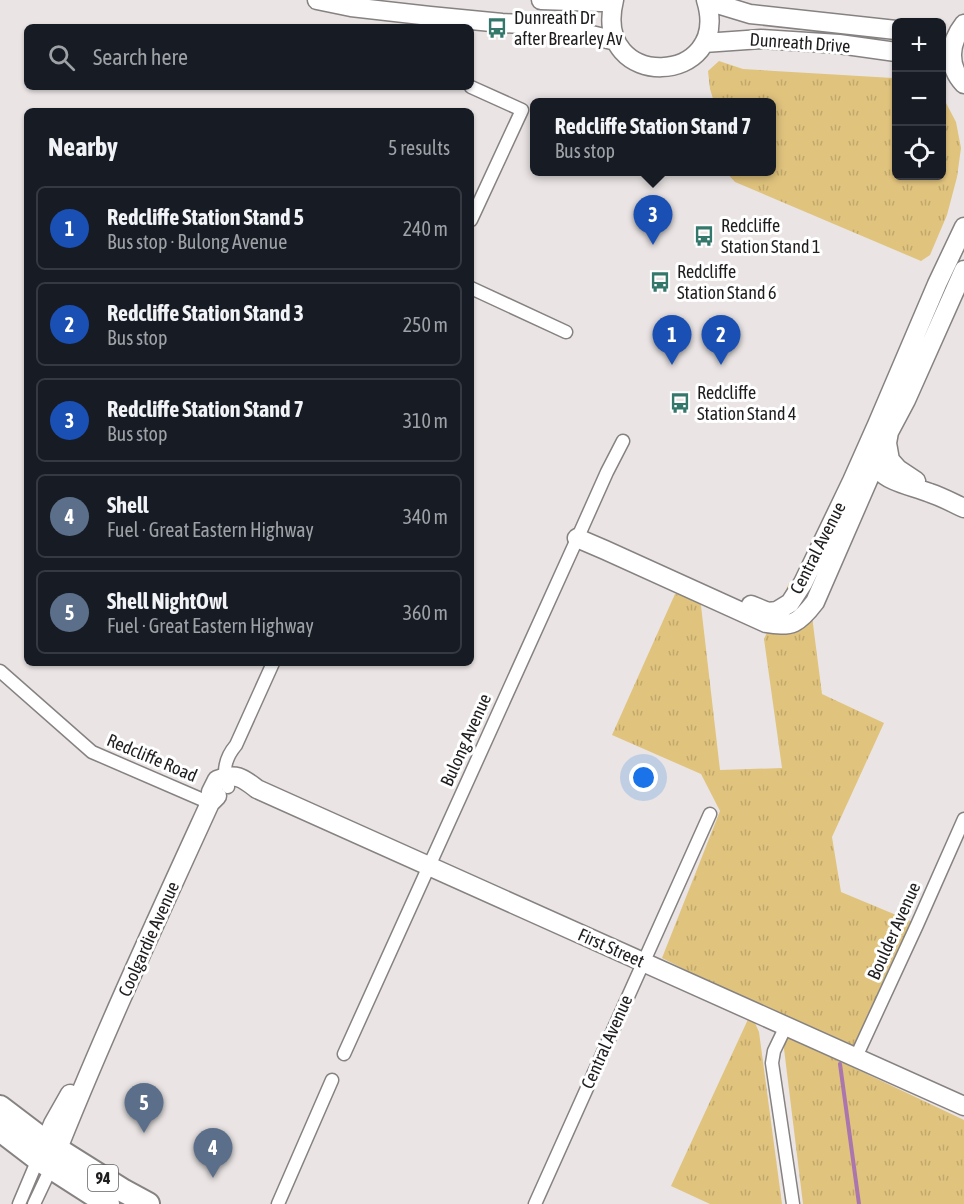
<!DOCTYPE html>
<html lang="en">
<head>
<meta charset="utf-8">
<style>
  body { margin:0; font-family:"Asap Condensed",sans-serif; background:#20242c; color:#f1f3f6 }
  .controls { position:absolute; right:18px; top:18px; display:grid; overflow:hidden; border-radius:9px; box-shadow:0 2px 4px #0004 }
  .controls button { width:54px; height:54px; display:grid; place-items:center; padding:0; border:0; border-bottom:2px solid #363941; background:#171b24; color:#f1f3f6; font:30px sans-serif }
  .you { position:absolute; left:644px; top:778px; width:21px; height:21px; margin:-15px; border:4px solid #fff; border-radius:50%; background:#1a73e8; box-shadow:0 0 0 9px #1a73e833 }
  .badge { display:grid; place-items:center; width:39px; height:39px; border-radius:50%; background:#34786b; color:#fff; font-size:20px; font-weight:700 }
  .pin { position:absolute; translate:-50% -50px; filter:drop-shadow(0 2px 3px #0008) }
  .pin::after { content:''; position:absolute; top:32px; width:21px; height:18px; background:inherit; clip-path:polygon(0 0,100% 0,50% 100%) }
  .popup { position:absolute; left:530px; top:98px; width:246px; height:78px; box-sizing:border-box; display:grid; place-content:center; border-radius:9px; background:#171b24; filter:drop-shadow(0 2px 4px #0005); font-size:20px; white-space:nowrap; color:#9ea1a6 }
  .popup b { font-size:22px; color:#f1f3f6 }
  .popup::after { content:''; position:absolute; left:50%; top:100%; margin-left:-12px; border:12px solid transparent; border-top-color:#171b24 }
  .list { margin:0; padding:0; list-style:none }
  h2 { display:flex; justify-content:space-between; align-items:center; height:78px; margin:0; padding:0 24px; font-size:26px }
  h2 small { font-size:20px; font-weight:400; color:#9ea1a6 }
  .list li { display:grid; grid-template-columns:39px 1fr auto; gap:18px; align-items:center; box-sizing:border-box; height:84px; margin:0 12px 12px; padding:0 12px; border:2px solid #363941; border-radius:9px }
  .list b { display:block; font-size:22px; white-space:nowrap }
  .list p { margin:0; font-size:20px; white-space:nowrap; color:#9ea1a6 }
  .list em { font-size:20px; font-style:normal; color:#9ea1a6 }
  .icon { flex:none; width:33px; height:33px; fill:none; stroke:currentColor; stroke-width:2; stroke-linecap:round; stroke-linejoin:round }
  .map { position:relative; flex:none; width:964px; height:1204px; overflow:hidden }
  .search { position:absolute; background:#171b24; box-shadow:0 2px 4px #0004; left:24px; top:24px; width:450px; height:66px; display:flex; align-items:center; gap:15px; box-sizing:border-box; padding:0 21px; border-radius:9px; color:#9ea1a6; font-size:22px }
  .panel { position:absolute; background:#171b24; box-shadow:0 2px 4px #0004; left:24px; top:108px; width:450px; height:558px; border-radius:9px }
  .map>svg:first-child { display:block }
  .grass { fill:url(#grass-tufts) }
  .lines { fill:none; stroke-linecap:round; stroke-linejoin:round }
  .stream { stroke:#ab76ad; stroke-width:4 }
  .street-casing { stroke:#868281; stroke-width:15 }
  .secondary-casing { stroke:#868281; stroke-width:21 }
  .highway-casing { stroke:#868281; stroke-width:26 }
  .street { stroke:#fff; stroke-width:12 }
  .secondary { stroke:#fff; stroke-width:18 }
  .highway { stroke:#fff; stroke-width:22 }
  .labels { text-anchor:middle; stroke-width:6; stroke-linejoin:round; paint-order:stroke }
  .shield { fill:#fff; stroke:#626161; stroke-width:1.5 }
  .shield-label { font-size:16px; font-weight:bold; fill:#1f1d1d }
  .poi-label { font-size:18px; fill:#1f1d1d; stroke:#fff; text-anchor:start }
  .street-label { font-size:18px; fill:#1f1d1d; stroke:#fff }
</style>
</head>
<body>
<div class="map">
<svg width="964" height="1204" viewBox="0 0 964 1204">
  <defs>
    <pattern id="grass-tufts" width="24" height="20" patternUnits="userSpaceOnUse" patternTransform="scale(1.5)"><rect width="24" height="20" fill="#e0c37d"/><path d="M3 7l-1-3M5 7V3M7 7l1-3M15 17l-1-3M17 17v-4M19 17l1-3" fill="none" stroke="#c0a76c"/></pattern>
  </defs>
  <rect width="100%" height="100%" fill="#eae5e4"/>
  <path class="grass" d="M719,61L743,69L893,78L896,79V176H942V99L945,101L956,122L961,148L957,177L947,215L930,255L921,261L735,182L726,172H771V103L714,102L710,89L708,71Z
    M802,580L801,596L810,601L822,694L884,723L832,837L841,892L913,922L850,1066L964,1120V1204H803L780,1016L745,1000L662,958L720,811L701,774L612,735L675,594L700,597L720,770L782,768L764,639L789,583Z
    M750,1015L755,1023L759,1032L782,1204H710L671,1186Z"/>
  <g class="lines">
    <path class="stream" d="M840,1064L859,1204"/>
    <g class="street-casing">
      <path id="street" d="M471,87L522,110L471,220
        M471,288L566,332
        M0,671L92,752L210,803
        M228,787C222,771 225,758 236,745L273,663
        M786,1026L774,1051L772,1063L793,1204
        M344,1054L582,528L607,472L623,441
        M856,1057L917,925L964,819
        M19,1204L38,1159
        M34,1204L51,1168
        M278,1204L332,1080
        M535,1204L710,814"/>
    </g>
    <g class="secondary-casing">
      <path id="secondary" d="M317,0L351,7L430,16L502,23L554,26L616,41
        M541,0L601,2L608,0
        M614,0C591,92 733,87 706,0
        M707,1L750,14L896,30
        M964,24C949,43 947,66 964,84
        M704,43L761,39L839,44L896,52
        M964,227L937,284L876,427C862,479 892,479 930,493C942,497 953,503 964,508
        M916,481L898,469L890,460L887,443L889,432L906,400L964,270
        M577,538L605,550L766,623C792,628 799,623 815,602L889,432
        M751,605L768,612L777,611L790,603L803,583L852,481L876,427
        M210,803L211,792L217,780C236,772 243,778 257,789L964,1106
        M41,1153L53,1124L70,1094
        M53,1161C101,1040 156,921 210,803L217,796"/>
    </g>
    <g class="highway-casing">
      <path id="highway" d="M0,1107L46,1142L124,1191L148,1204
        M0,1130L38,1159L108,1204"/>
    </g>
    <use href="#street" class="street"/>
    <use href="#secondary" class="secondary"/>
    <use href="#highway" class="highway"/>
  </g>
  <defs>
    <g id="bus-bare" transform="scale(1.62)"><path d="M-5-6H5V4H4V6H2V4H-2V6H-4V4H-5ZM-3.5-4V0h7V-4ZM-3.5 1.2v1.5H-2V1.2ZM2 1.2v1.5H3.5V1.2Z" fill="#34786b" stroke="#fff" stroke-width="2.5" paint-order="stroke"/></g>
  </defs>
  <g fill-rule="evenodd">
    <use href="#bus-bare" x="497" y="28"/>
    <use href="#bus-bare" x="704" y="236"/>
    <use href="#bus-bare" x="660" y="282"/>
    <use href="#bus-bare" x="680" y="403"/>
  </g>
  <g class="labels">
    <rect class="shield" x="88" y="1165" width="30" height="26" rx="4.5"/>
    <g class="shield-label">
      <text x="103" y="1184">94</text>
    </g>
    <g class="poi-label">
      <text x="514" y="24">Dunreath Dr<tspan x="514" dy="21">after Brearley Av</tspan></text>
      <text x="721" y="232">Redcliffe<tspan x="721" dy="21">Station Stand 1</tspan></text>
      <text x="677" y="278">Redcliffe<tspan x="677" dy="21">Station Stand 6</tspan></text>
      <text x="697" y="399">Redcliffe<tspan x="697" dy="21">Station Stand 4</tspan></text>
    </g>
    <g class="street-label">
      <text transform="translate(800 43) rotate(4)" y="6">Dunreath Drive</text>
      <text transform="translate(818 548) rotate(-63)" y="6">Central Avenue</text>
      <text transform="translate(466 740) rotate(-66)" y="6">Bulong Avenue</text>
      <text transform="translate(152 758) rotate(23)" y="6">Redcliffe Road</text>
      <text transform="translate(894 931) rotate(-66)" y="6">Boulder Avenue</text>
      <text transform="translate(149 939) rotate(-66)" y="6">Coolgardie Avenue</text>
      <text transform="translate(611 948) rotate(24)" y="6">First Street</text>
      <text transform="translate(607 1042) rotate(-66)" y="6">Central Avenue</text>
    </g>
  </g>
</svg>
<div class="controls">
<button>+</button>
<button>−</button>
<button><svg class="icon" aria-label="locate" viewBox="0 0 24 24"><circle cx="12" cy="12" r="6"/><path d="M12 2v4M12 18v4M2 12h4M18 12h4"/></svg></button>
</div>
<div class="you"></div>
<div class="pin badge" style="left:672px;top:365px;background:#1a4fb4">1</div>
<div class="pin badge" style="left:721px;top:365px;background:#1a4fb4">2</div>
<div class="pin badge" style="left:653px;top:245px;background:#1a4fb4">3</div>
<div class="popup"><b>Redcliffe Station Stand 7</b>Bus stop</div>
<div class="pin badge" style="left:213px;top:1178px;background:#5c6f8a">4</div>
<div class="pin badge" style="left:144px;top:1133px;background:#5c6f8a">5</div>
<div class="search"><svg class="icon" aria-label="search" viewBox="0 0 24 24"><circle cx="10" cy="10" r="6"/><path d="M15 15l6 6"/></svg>Search here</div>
<section class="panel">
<h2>Nearby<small>5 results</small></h2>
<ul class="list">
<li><span class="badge" style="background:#1a4fb4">1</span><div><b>Redcliffe Station Stand 5</b><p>Bus stop · Bulong Avenue</p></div><em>240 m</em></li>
<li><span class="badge" style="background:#1a4fb4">2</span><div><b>Redcliffe Station Stand 3</b><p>Bus stop</p></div><em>250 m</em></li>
<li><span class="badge" style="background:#1a4fb4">3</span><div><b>Redcliffe Station Stand 7</b><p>Bus stop</p></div><em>310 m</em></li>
<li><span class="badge" style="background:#5c6f8a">4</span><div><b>Shell</b><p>Fuel · Great Eastern Highway</p></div><em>340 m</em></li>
<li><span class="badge" style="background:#5c6f8a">5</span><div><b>Shell NightOwl</b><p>Fuel · Great Eastern Highway</p></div><em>360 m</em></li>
</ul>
</section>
</div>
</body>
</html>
